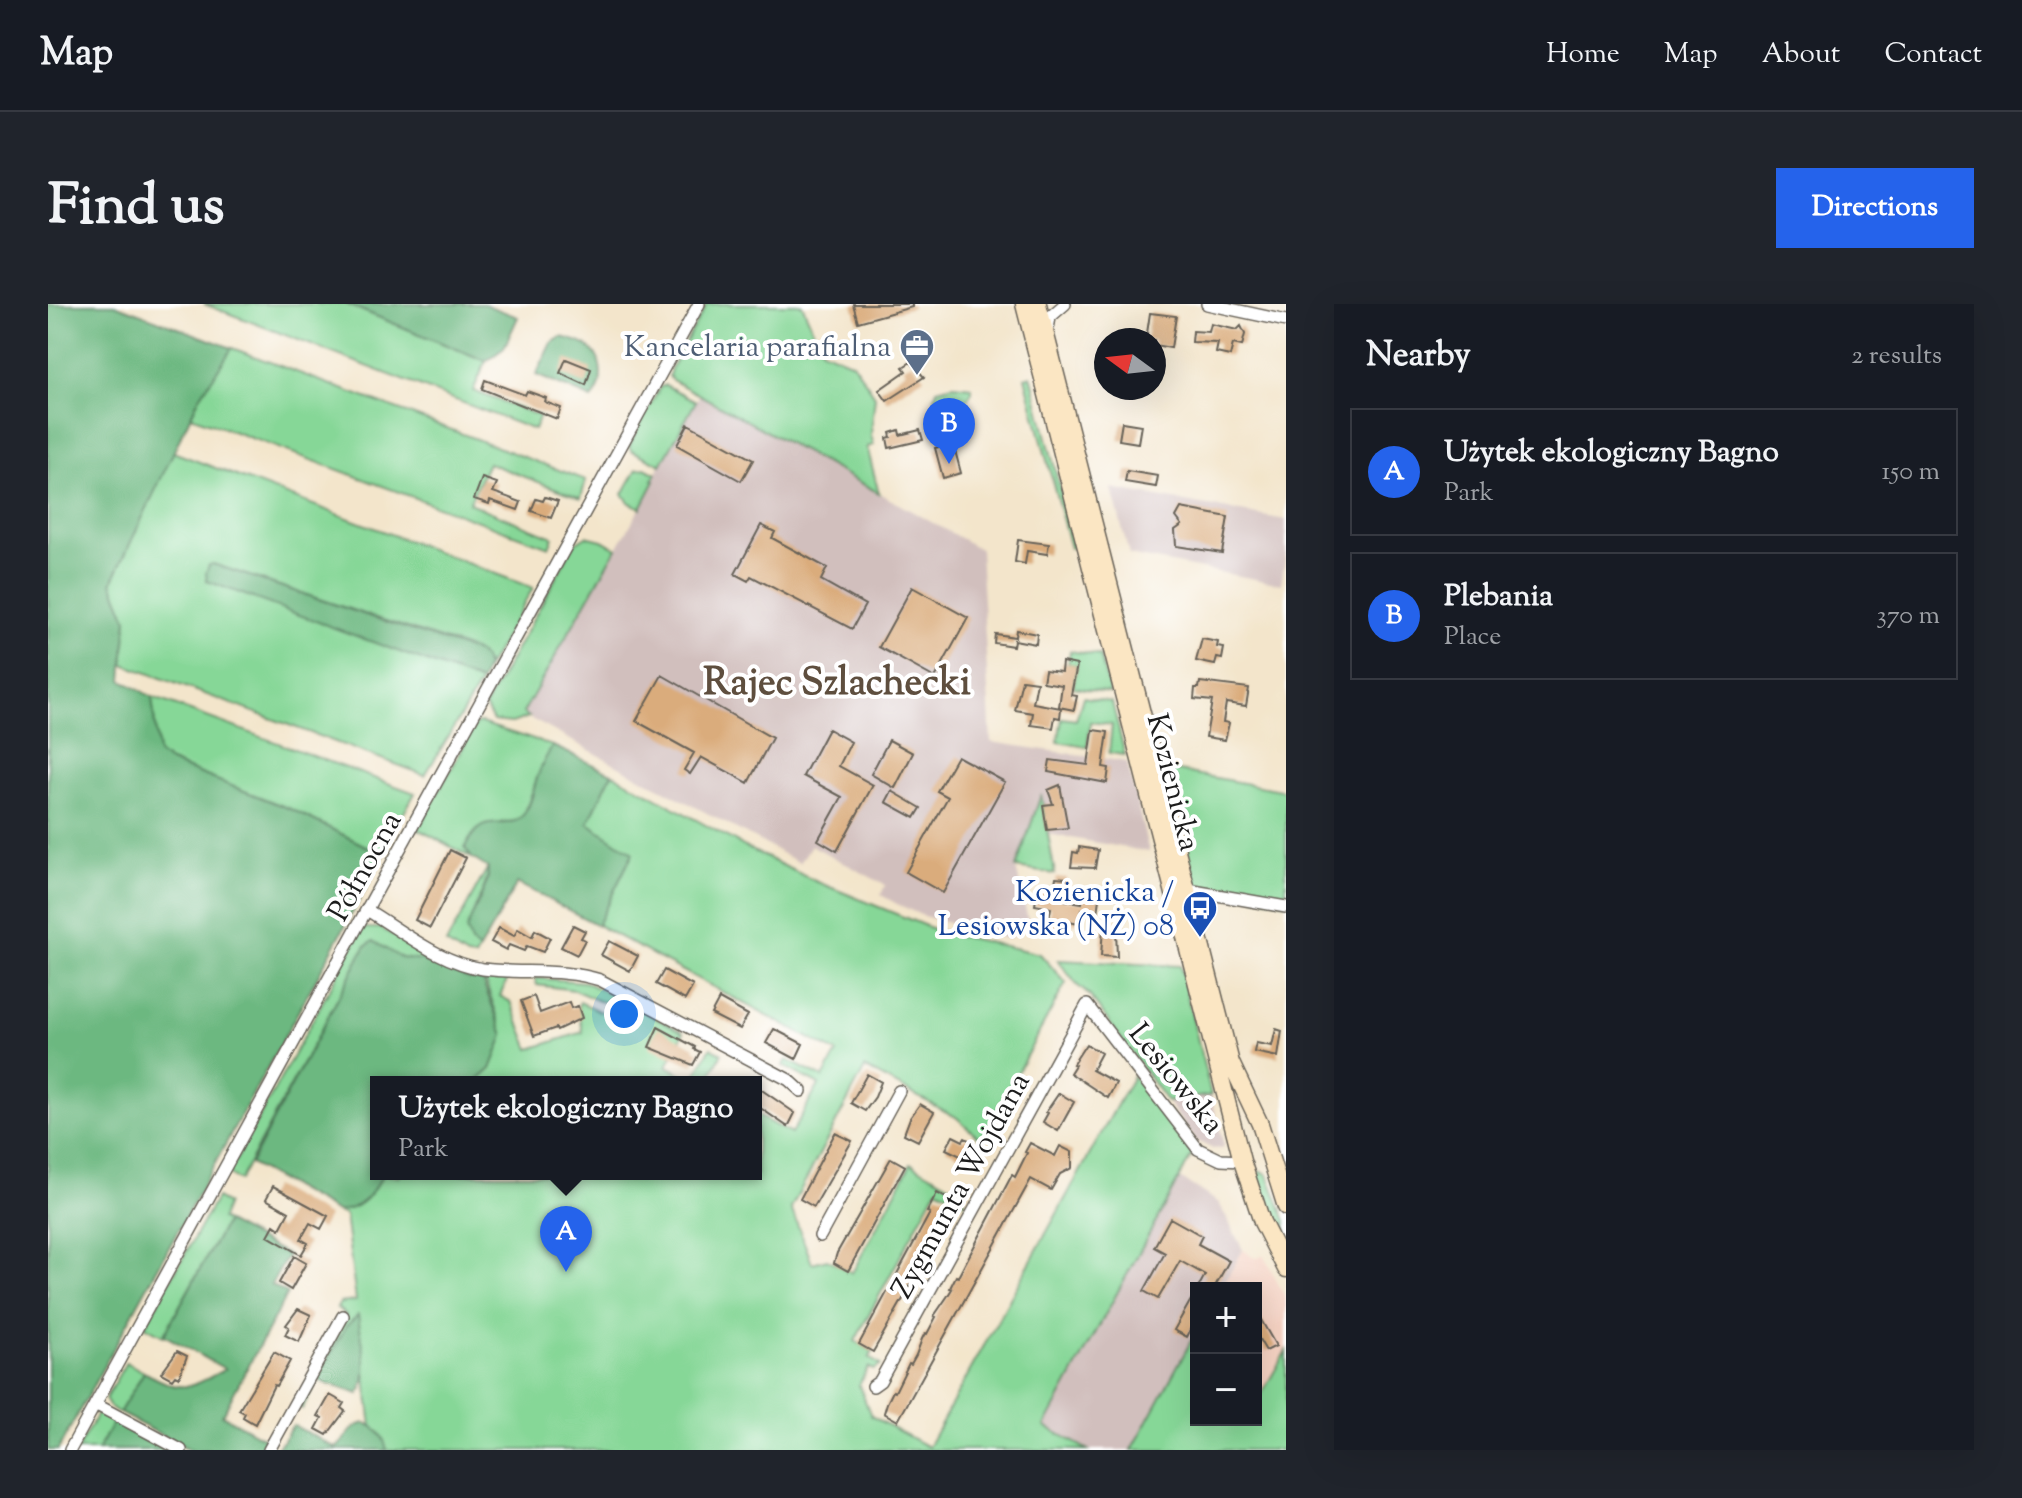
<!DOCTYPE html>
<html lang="en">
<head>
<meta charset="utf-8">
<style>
  body { margin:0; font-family:"Sorts Mill Goudy",serif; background:#20242c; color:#f1f3f6 }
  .controls { position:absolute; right:24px; bottom:24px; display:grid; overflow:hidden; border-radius:0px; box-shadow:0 8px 32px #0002 }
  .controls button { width:72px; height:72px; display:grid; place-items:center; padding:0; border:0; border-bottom:2px solid #363941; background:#171b24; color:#f1f3f6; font:40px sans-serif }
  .compass { position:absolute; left:1046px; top:24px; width:72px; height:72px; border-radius:50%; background:#171b24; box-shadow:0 8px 32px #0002; rotate:285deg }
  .you { position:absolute; left:576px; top:710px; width:28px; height:28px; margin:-20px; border:6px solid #fff; border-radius:50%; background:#1a73e8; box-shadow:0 0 0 12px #1a73e833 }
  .badge { display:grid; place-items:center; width:52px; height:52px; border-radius:50%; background:#2563eb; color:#fff; font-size:26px; font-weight:700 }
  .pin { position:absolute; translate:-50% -66px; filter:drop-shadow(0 2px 4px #0008) }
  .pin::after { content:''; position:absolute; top:42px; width:28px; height:24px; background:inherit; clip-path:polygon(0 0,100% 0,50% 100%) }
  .popup { position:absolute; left:322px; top:772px; width:392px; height:104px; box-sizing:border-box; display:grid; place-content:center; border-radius:0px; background:#171b24; filter:drop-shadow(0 2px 6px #0005); font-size:26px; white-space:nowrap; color:#9ea1a6 }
  .popup b { font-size:30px; color:#f1f3f6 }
  .popup::after { content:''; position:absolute; left:50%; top:100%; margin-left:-16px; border:16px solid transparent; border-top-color:#171b24 }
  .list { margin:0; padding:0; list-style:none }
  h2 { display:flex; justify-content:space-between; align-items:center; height:104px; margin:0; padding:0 32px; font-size:34px }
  h2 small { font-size:26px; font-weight:400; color:#9ea1a6 }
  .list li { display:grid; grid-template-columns:52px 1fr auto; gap:24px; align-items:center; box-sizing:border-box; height:128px; margin:0 16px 16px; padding:0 16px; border:2px solid #363941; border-radius:0px }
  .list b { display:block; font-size:30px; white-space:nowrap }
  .list p { margin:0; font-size:26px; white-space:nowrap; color:#9ea1a6 }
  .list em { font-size:26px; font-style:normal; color:#9ea1a6 }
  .map { position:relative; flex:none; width:1238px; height:1146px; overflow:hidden; border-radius:0px }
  header { display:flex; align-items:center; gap:48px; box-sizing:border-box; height:112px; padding:0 40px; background:#171b24; border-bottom:2px solid #363941 }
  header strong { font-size:38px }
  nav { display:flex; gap:44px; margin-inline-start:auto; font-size:28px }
  .intro { display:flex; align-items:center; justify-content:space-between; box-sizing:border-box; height:192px; padding:0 48px }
  h1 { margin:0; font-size:56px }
  .button { padding:20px 36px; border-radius:0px; background:#2563eb; color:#fff; font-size:28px; font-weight:700 }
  main { display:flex; gap:48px; padding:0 48px }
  aside { flex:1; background:#171b24; border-radius:0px; box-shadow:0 8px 32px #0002 }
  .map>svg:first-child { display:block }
  .built { fill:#f5d2c2 }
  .industrial { fill:#d1bfbd }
  .green { fill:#86d797; stroke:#517a5a; stroke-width:2 }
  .forest { fill:#6cb880; stroke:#446a4e; stroke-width:2 }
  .building { fill:#daac7c }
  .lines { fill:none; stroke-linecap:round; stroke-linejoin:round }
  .minor-casing { stroke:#676259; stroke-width:14 }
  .secondary-casing { stroke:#676259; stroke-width:19 }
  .minor { stroke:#fff; stroke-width:11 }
  .secondary { stroke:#fbe6c3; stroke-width:16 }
  .labels { text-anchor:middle; stroke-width:8; stroke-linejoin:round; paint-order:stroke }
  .service-label { font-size:30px; fill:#4e5e75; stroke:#fff; text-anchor:end }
  .street-label { font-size:30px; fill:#1c1c1c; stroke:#fff }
  .transit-label { font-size:30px; fill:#164399; stroke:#fff; text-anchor:end }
  .district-label { font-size:38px; font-weight:bold; fill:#5e4e3e; stroke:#fff }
</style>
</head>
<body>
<header>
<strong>Map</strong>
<nav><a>Home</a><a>Map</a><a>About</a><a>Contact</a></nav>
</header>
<div class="intro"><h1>Find us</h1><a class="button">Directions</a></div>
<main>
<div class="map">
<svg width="1238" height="1146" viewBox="0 0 1238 1146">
  <rect width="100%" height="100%" fill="#fff"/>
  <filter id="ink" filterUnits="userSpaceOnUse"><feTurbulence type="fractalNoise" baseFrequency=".0125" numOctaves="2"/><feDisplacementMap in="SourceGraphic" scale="16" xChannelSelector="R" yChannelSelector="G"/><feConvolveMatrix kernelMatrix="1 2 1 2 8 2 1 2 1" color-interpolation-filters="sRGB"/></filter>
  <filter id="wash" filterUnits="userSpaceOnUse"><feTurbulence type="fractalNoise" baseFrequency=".006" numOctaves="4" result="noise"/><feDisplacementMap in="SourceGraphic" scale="32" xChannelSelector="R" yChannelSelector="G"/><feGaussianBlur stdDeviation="1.8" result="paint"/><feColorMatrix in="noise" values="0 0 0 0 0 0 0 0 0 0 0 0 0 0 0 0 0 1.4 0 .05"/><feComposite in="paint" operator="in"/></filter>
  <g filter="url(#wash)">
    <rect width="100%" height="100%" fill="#f3e5cb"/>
    <path class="built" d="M1195,946L1207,954L1216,952L1238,995V1047L1213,1092L1208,1084V984H1173Z"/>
    <path class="industrial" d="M652,90L932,245L943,438L1079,458L1101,548L1000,530L993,493L968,564L981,620L960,635L875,612L849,600L833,591L837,581L763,541L752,559L474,410L607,178L604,176Z
      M1064,185L1238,216V249L1233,280L1081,251Z
      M1163,791L1176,842L1172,844L1165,845L1149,837L1119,798Z
      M1132,874L1171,899L1195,946L1173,984H1148V1028L1084,1146H1040L996,1123Z"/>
    <path class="green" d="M156,0H298L438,57L425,87L492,112L486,126Z
      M659,0H754L774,46L805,59L827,92L823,131L826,141L819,143L831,189L624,76L621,72L623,64Z
      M184,44L538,176L533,194L440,159L421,199L505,233L501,243L143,112L151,94Z
      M983,71L1027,244H1022L977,73Z
      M617,81L648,97L613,161L583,146L581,142L612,83Z
      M905,81L924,83V88C918,99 904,109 891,105L887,92L889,85Z
      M125,148L485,284L438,366L439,360L429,348L414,342L165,260L160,277L433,378L377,471L75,360L79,315L64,278Z
      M597,164L608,170L605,176L607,177L593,204L582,199L575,190L589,165Z
      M538,232L554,236L569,244L475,409L481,413L464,419L445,417L437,402L527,239Z
      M1022,347L1052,352L1062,389L1025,383L1029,361L1020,360Z
      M104,393L367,489L333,550L245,506L122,458L110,450Z
      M1035,393L1064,398L1077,451L1061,449L1064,421L1043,418L1039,443L1010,438L1014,414L1028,416Z
      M433,419L505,442L489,474L476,511L467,517L455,518L417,544L424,554L370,525L428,420Z
      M1120,465L1238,487V598L1149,584Z
      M564,469L701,545L767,577L890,627L992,650L1018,679L933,835L908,813L817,764L743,904L764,959L779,955L804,969L863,859L913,887L918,899L889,884L807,1037L825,1048L821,1054L832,1061L825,1066L820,1063L811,1081L823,1112L880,1143L1085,772L1145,849L997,1122L1040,1146H327L310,1012L298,1022L254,1105L250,1102L298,1011L289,1004L292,999L308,997L297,911L289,908C316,904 322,890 336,870L351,873L353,870H708V811L743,830L771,781L735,762L739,756L775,774L789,749L549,621L585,549L540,519Z
      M993,491L1007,570L968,564Z
      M440,563C441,593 405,620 431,646L427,654L419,653L398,640Z
      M315,624H332L407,666L460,674L452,692L463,698L482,745L535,728L530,702L532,698L553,708L579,699L636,728L619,762L645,776L663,743L674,749L662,773L669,778H428L443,765L456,731L438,679L434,676L421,675L374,657L364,658L337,647L317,644L191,877L182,872V867Z
      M1010,656L1132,662L1163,791L1119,798L1042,692L1029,681Z
      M487,674L537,678L566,692L556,698L551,697L526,686L489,681Z
      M1214,867L1220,871L1238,917V949C1229,930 1205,889 1209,869Z
      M168,894L179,900L173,915L178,918L115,1032L97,1022Z
      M1148,1028V1116H1208V1084L1213,1091L1238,1047V1146H1084Z
      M78,1058L96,1068L71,1109L61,1102L57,1095Z
      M50,1108L67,1115L50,1146H29Z"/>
    <path class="forest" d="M0,0H67L184,44L151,94L64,278L79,315L74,376L104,393L110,450L122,458L245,506L336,551L10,1146H0Z
      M298,0H436L470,13L456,44L438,57Z
      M513,33C524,35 536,38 544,46C556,58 556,83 544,95L488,71L504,39Z
      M165,260L429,348C442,357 438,365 433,378L159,277L158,269L161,261Z
      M505,442L564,469L540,519L585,549L549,621L469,579L431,646L423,639L418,626L440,576V564L424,554L417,544C436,503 457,530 474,512C483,503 485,488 488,477C492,464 498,452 505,442Z
      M325,637L353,654L374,657L421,675L434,676L456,731L443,765L428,778H328V870H336C322,890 316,904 289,908L202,860L317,643Z
      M178,918L240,951L223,981L239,990L174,1111L218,1135L211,1146H143L71,1109L96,1068C135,1089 139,1086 177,1065L116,1031Z
      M310,1011C313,1035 324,1069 311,1090L272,1077L271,1073L298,1022Z
      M67,1115L121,1146H50Z
      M318,1119C329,1123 337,1135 339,1146H228L245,1121L288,1144C300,1135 301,1122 318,1119Z"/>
    <g id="blocks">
      <path class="building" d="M805,0H864V3L810,18Z
        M1102,9L1128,12L1123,44L1106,41V36H1098Z
        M1163,20L1189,26L1193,22L1197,30L1194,42L1185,40L1182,52L1168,49L1170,39L1144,38L1145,27L1161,28Z
        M518,55L543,65L538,81L512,69Z
        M863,58L876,73L839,97L831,86L858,67L855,63Z
        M437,76L477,91L479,87L498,94L497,98L513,104L509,115L434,85Z
        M1074,118L1093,121L1090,139L1071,136Z
        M640,120L705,156L693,177L629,141Z
        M851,126L852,131L872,126L875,136L841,144L839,134L843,133L842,129Z
        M905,139L913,169L895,174L887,144Z
        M1079,167L1110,172L1108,183L1077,178Z
        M434,174L449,179L445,188L473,198L470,206L442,196L441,200L426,195Z
        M497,193L510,197L503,214L483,207L488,195L495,197Z
        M1133,204L1180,213L1174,249L1128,242L1127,226L1134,221L1128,213Z
        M713,221L727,228L724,234L779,264L773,276L817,301L804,325L703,272L700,277L687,270Z
        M970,236L1001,240L999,250L979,247L977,260L967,258Z
        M864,283L920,314L887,374L831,343Z
        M968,326L989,330L988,340L966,336L965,342L946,339L947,330L967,333Z
        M1154,335L1170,338L1169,343L1176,344L1174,355L1169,354L1167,361L1148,357Z
        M1014,358L1029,361L1023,391L1029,392L1026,406L1011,403L1014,381L995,378L997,366L1013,368Z
        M614,371L724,434L700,479L653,453L642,470L636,466L646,449L588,417Z
        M974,376L989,378L985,399L1013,404L1012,414L1007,413L1005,424L983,421L985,409L967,406Z
        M1152,378L1201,384L1198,402L1178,399L1175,418L1181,419L1177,436L1158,433L1164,397L1146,395L1147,384H1151Z
        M780,425L803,438L791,462L825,481L789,547L770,536L794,493L755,472Z
        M1045,426L1060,428L1055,463L1061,464L1059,479L1000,468L1002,456L1040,461Z
        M841,436L865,449L847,484L823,470Z
        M909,452L957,478L895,589L858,568L900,493L889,487Z
        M1012,481L1020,524L999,526L995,501L1005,500L1000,486Z
        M844,487L873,504L867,514L838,498Z
        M1031,543L1050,546L1047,564L1023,563L1025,548L1030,549Z
        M402,546L418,554L382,624L367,616Z
        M1008,573L1018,574L1015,596L1034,599L1036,585L1053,588L1050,609L1034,606L1031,620L1011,616L1009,628L999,626L1003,604L987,601L989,589L1005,591Z
        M525,621L537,627L533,634L537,636L529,651L513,643Z
        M451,624L466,632L470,625L484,633L487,626L502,634L495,648L479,642L476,647L461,641L458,646L443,638Z
        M1055,624L1068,625L1069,653L1053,652Z
        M561,637L590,652L582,667L553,651Z
        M616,666L645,682L637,696L608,680Z
        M486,692L492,709L521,698L523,704L530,702L534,714L509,726L508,724L486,732L473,697Z
        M671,695L700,711L692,725L663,710Z
        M610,723L647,743L646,745L652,748L645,761L601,743Z
        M726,725L755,740L748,755L718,739Z
        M1228,725L1234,727L1230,753L1206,748L1208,739L1224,742Z
        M1038,740L1053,749L1044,766L1068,779L1060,794L1022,769L1027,761L1025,760Z
        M819,770L833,778L827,793L817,807L803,799Z
        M708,782L747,809L740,823L708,801Z
        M1011,789L1026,798L1010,827L995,818L1000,809L998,808Z
        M872,800L886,808L870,837L856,830L862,814Z
        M787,829L804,837L766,903L752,895Z
        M905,832L915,837L917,834L926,839L924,843L929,846L923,857L898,845Z
        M982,839L1007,852L1012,842L1024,848V864L1012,870L1003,886L983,875L850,1117L836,1109L839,1099L845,1087L847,1088L861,1059L863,1060L868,1051L874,1035L877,1029L879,1030L888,1013L886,1012L899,993L904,985L902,984L908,972L910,973L964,871L967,873L979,849L977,848Z
        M843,854L857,862L800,967L786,959L789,949Z
        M225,882L280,912L273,925L262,919L253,935L260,939L253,951L220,932L226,921L232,925L241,908L218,895Z
        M889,889L904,897L886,931L885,942L825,1048L811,1040L882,909L879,908Z
        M1122,914L1154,932L1150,940L1181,957L1166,984H1150L1157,971L1132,957L1110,995L1096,987L1117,949L1106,943Z
        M246,952L258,959L243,986L231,979Z
        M1148,987V1016L1139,1033L1126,1026Z
        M250,1005L263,1011L251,1038L237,1031L241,1023L238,1021Z
        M1208,1007L1228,1042L1218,1047L1208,1030Z
        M129,1047L139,1052L131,1073L127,1071L124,1075L113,1069Z
        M226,1048L242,1057L228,1082L226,1081L207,1120L195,1113L197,1109L191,1106Z
        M282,1091L296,1099L293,1104L297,1107L279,1131L268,1125L274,1114L270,1112Z"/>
    </g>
  </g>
  <g filter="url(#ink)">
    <use href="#blocks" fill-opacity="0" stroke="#676259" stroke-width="2"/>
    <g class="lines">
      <g class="minor-casing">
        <path id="minor" d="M1159,0L1238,17
          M1000,25L1002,13L1017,0
          M1140,586L1238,603
          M319,606C354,627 393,659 435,665C474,670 515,664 552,676L741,776L753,787
          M772,932L851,787
          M825,1082L832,1077L1039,701L1150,845L1173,856L1194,857
          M47,1100L133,1146
          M22,1146L651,0
          M221,1146L295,1012"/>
      </g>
      <g class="secondary-casing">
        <path id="secondary" d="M976,0L1194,857L1214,918L1238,965
          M990,0L1183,759L1212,820L1238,903"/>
      </g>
      <use href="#minor" class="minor"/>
      <use href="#secondary" class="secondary"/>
    </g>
  </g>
  <defs>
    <g id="office-pin" transform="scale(1.8)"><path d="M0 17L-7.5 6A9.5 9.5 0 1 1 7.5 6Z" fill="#5c6f8a" stroke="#fff"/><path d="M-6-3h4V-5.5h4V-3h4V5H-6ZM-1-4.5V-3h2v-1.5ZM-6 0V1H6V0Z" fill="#fff"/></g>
    <g id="bus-pin" transform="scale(1.8)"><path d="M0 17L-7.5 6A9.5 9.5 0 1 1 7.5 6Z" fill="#1a4fb4" stroke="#fff"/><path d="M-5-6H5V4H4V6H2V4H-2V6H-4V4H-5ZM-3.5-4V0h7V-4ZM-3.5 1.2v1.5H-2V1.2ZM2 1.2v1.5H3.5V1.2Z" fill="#fff"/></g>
  </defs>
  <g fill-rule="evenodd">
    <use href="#office-pin" x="869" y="42"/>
    <use href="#bus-pin" x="1152" y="604"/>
  </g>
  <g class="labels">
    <g class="service-label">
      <text x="843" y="52">Kancelaria parafialna</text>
    </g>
    <g class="street-label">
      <text transform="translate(1126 478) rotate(76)" y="10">Kozienicka</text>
      <text transform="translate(316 562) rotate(-61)" y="10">Północna</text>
      <text transform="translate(1129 774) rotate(51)" y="10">Lesiowska</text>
      <text transform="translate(912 881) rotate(-61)" y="10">Zygmunta Wojdana</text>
    </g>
    <g class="transit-label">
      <text x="1126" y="597">Kozienicka /<tspan x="1126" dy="34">Lesiowska (NŻ) 08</tspan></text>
    </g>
    <g class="district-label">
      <text x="789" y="390">Rajec Szlachecki</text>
    </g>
  </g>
</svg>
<div class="controls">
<button>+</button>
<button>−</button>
</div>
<svg class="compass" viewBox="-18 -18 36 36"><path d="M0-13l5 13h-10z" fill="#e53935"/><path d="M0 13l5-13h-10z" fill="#9ea1a6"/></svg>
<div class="you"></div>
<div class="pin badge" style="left:518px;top:968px">A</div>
<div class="popup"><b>Użytek ekologiczny Bagno</b>Park</div>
<div class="pin badge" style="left:901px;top:160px">B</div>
</div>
<aside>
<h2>Nearby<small>2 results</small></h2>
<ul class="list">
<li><span class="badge">A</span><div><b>Użytek ekologiczny Bagno</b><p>Park</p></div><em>150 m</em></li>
<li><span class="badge">B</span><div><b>Plebania</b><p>Place</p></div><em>370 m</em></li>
</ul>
</aside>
</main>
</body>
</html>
